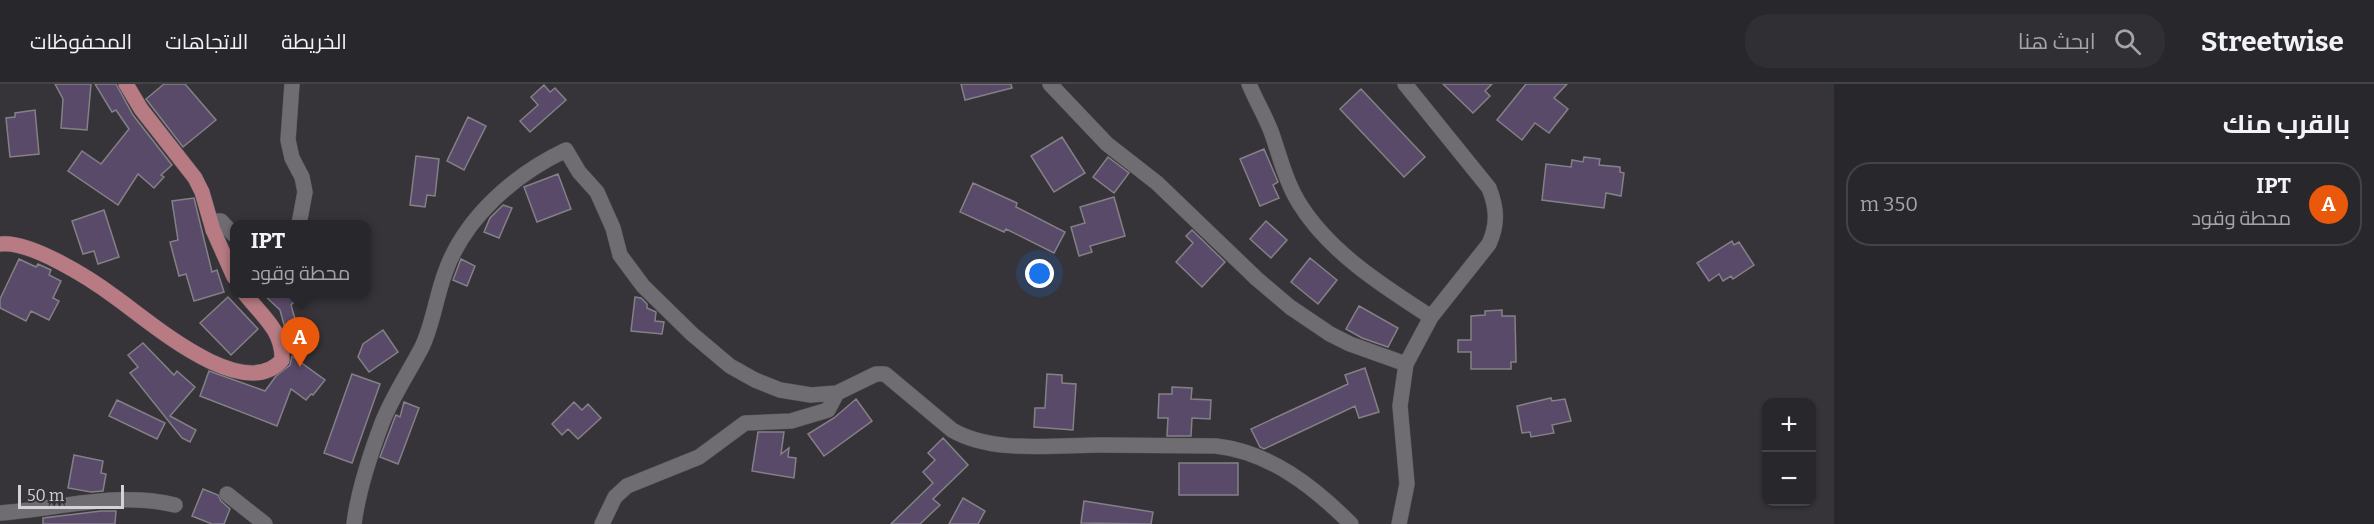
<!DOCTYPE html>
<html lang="ar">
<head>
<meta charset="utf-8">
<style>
  body { margin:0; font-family:Bitter,Cairo,serif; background:#302f33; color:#f1f3f6; direction:rtl }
  .controls { position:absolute; right:18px; bottom:18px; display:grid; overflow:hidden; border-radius:12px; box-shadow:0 2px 4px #0004 }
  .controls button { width:54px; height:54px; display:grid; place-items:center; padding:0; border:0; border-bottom:2px solid #444447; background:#28272b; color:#f1f3f6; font:30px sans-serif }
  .scale { position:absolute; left:18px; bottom:15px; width:106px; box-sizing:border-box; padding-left:6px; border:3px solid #d3d2d5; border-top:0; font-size:16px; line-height:21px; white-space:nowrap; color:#d3d2d5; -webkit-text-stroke:4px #363439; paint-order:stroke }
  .you { position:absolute; left:1040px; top:190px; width:21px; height:21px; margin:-15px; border:4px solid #fff; border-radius:50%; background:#1a73e8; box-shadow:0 0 0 9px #1a73e833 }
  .badge { display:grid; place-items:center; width:39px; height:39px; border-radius:50%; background:#ea580c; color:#fff; font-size:20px; font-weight:700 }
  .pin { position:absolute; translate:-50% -50px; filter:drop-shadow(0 2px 3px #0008) }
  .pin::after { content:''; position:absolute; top:32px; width:21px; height:18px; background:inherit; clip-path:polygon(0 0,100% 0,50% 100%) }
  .popup { position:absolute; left:230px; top:136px; width:141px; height:78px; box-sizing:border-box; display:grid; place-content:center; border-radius:12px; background:#28272b; filter:drop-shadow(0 2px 4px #0005); font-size:20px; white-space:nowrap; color:#a5a5a9 }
  .popup b { font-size:22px; color:#f1f3f6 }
  .popup::after { content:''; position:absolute; left:50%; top:100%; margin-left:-12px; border:12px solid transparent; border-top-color:#28272b }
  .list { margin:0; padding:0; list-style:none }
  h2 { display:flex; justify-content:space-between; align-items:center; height:78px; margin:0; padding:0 24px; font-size:26px }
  h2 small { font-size:20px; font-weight:400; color:#a5a5a9 }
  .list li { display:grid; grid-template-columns:39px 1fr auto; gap:18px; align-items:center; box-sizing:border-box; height:84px; margin:0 12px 12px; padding:0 12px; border:2px solid #444447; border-radius:24px }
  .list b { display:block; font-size:22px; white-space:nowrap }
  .list p { margin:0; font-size:20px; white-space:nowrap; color:#a5a5a9 }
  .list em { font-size:20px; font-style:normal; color:#a5a5a9 }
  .icon { flex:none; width:33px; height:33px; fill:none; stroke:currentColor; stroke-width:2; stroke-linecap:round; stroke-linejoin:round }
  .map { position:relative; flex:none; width:1834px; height:440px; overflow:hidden; direction:ltr }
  header { display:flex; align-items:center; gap:36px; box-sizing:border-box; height:84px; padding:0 30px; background:#28272b; border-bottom:2px solid #444447 }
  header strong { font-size:28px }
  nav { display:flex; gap:33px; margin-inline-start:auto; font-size:21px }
  .search { width:420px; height:54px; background:#302f33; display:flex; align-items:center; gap:15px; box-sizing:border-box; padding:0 21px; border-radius:24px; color:#a5a5a9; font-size:22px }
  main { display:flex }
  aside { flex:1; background:#28272b }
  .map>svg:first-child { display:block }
  .building { fill:#5a4a6a; stroke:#838186; stroke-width:1.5 }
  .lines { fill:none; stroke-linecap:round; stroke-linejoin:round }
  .minor-casing { stroke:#545356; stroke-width:16 }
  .major-casing { stroke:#545356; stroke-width:16 }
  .minor { stroke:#706d72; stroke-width:15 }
  .major { stroke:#b87b83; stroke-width:15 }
</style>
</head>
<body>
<header>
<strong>Streetwise</strong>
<div class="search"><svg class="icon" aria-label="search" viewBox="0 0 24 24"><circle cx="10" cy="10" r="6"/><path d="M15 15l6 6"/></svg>ابحث هنا</div>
<nav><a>الخريطة</a><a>الاتجاهات</a><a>المحفوظات</a></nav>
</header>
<main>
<aside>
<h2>بالقرب منك<small></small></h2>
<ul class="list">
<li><span class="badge">A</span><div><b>IPT</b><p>محطة وقود</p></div><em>350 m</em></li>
</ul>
</aside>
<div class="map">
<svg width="1834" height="440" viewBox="0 0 1834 440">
  <rect width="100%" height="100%" fill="#363439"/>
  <path class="building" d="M55,0H91L87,46L61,44L63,15Z
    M95,0H116L133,31L172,81L161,91L164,93L154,104L138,90L118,121L68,87L82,67L101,80L129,45L116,26L112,28Z
    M164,0H185L216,36L183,63L146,15Z
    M961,0H1011L1012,4L965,16Z
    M1443,0H1492L1485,7L1490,12L1473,29Z
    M1526,0H1567L1554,14L1568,25L1549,49L1535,39L1522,56L1497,36Z
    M544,1L550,8L555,4L566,16L530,48L520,37L538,21L531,13Z
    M1361,5L1425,73L1404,93L1340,25Z
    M35,26L39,70L10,73L6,34L15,33V29Z
    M468,33L486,42L464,86L447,77Z
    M1062,53L1085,89L1054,108L1031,72Z
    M1264,65L1278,98L1273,101L1279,114L1260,122L1240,75Z
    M416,72L439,75L435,112L427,111L425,123L410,121Z
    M1108,73L1129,89L1114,109L1093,93Z
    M1584,73L1600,75L1599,81L1620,83V88L1624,89L1621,112L1606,109L1604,124L1542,116L1546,80L1571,83L1572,76L1583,78Z
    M558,90L571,125L537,138L524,103Z
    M973,99L1017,119L1016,123L1065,148L1054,169L1006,145L1004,148L960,128Z
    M1114,113L1125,152L1090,162L1092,168L1079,172L1071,143L1085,139L1080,123Z
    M194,114L212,188L217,186L224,208L194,217L186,190L179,192L170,158L178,156L172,117Z
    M503,121L512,124L499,154L484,148L490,134Z
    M104,126L119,173L98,180L94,167L83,170L72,137Z
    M1266,137L1287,156L1271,174L1250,155Z
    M1192,146L1225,178L1202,203L1176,178L1193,159L1186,152Z
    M1732,157L1734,161L1739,158L1754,181L1733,195L1731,192L1723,197L1719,190L1709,197L1697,179Z
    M1310,174L1337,196L1318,220L1291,198Z
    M19,175L36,183L38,180L51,186L49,191L61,197L53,214L59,217L49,236L31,227L26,237L0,224V215Z
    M461,175L475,182L467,202L453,196Z
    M263,210H302L291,221L303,263L291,266L280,226Z
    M228,213L258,245L231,271L200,239Z
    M635,213L641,214L647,220V224L656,228L655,237L664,238L662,250L631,247Z
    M1359,222L1398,244L1388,263L1362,254L1346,245Z
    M1502,226V232H1515L1516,278H1511V285H1471V268H1458V256H1471V232L1485,231V227Z
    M383,246L398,268L369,288L358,273L363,260Z
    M143,259L174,291L177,287L195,303L170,332L196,346L190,358L182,354L130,289L138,283L128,271Z
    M292,272L325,296L313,311L311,310L306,316L291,305L277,342L200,312L209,287L265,307L276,292L290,281Z
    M1365,284L1379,328L1359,334L1355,322L1264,365L1260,363L1251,345L1348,300L1345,291Z
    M352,290L380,300L352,379L324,369Z
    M1047,290L1062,291V299L1076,300L1073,346L1034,343L1035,324H1045Z
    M1172,303L1192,304L1191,315L1211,316L1210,335L1192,334L1191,352H1167L1168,334H1158L1159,310H1172Z
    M1551,314L1552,317L1565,315L1571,337L1552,341L1554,349L1531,353L1530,348L1522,349L1517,322Z
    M856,315L872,337L824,372L808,350L834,334Z
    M117,316L165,339L157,355L109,332Z
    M404,318L419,324L398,380L380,373L395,333L396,331L400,333Z
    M574,318L582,326L588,320L601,334L578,355L568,345L562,351L552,340Z
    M758,348H784L781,370L789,364L788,373L796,374L794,394L752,387Z
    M943,354L968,381L933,415L940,421L920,440H891L933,399L923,388L935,376L928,369Z
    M74,371L103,377L101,389L106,390L103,407L91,408L68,404Z
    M1179,379H1238V411H1179Z
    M203,405L218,411L221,417L230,425L224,440H212L192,432Z
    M963,414L985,427L978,440H949Z
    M1084,417L1153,428L1151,440L1081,439Z
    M101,427H116L115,440H43V434Z"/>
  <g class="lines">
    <g class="minor-casing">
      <path id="minor" d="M292,0L288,56L292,74L302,93L305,108L299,140
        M1050,0L1107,60L1157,99L1257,195L1290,223L1330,250L1350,260L1406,280
        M1249,0C1256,17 1266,33 1272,50C1280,73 1286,98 1299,119C1329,168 1383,202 1431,233
        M213,146L216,137H221L234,151
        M227,410L265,440
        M0,429C58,425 117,407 175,421
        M354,440C358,407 370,371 382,339C392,313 409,288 422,263C433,240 436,213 445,189C464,134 515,90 566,66L579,88L597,108L613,144L620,171L643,202L692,250L730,282L755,296L780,306L811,311L837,309L876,290H885L952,346C993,370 1055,361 1101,361C1139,361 1177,362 1216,362C1270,368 1314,403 1351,440
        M602,440L615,413L627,402L699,373L745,339L791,337L828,326L837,309
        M1399,440L1407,400L1400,322L1406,280L1431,233L1489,160C1498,140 1497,124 1489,104L1405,0"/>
    </g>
    <g class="major-casing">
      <path id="major" d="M126,0L141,25L195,94L202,108L213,146L234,193
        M0,160C30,156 91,195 115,213C148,236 243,321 282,276C283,246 261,231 245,210"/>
    </g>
    <use href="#minor" class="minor"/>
    <use href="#major" class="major"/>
  </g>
</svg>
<div class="controls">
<button>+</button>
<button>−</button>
</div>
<div class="scale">50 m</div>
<div class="you"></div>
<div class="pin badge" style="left:300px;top:283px">A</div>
<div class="popup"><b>IPT</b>محطة وقود</div>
</div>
</main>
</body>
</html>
